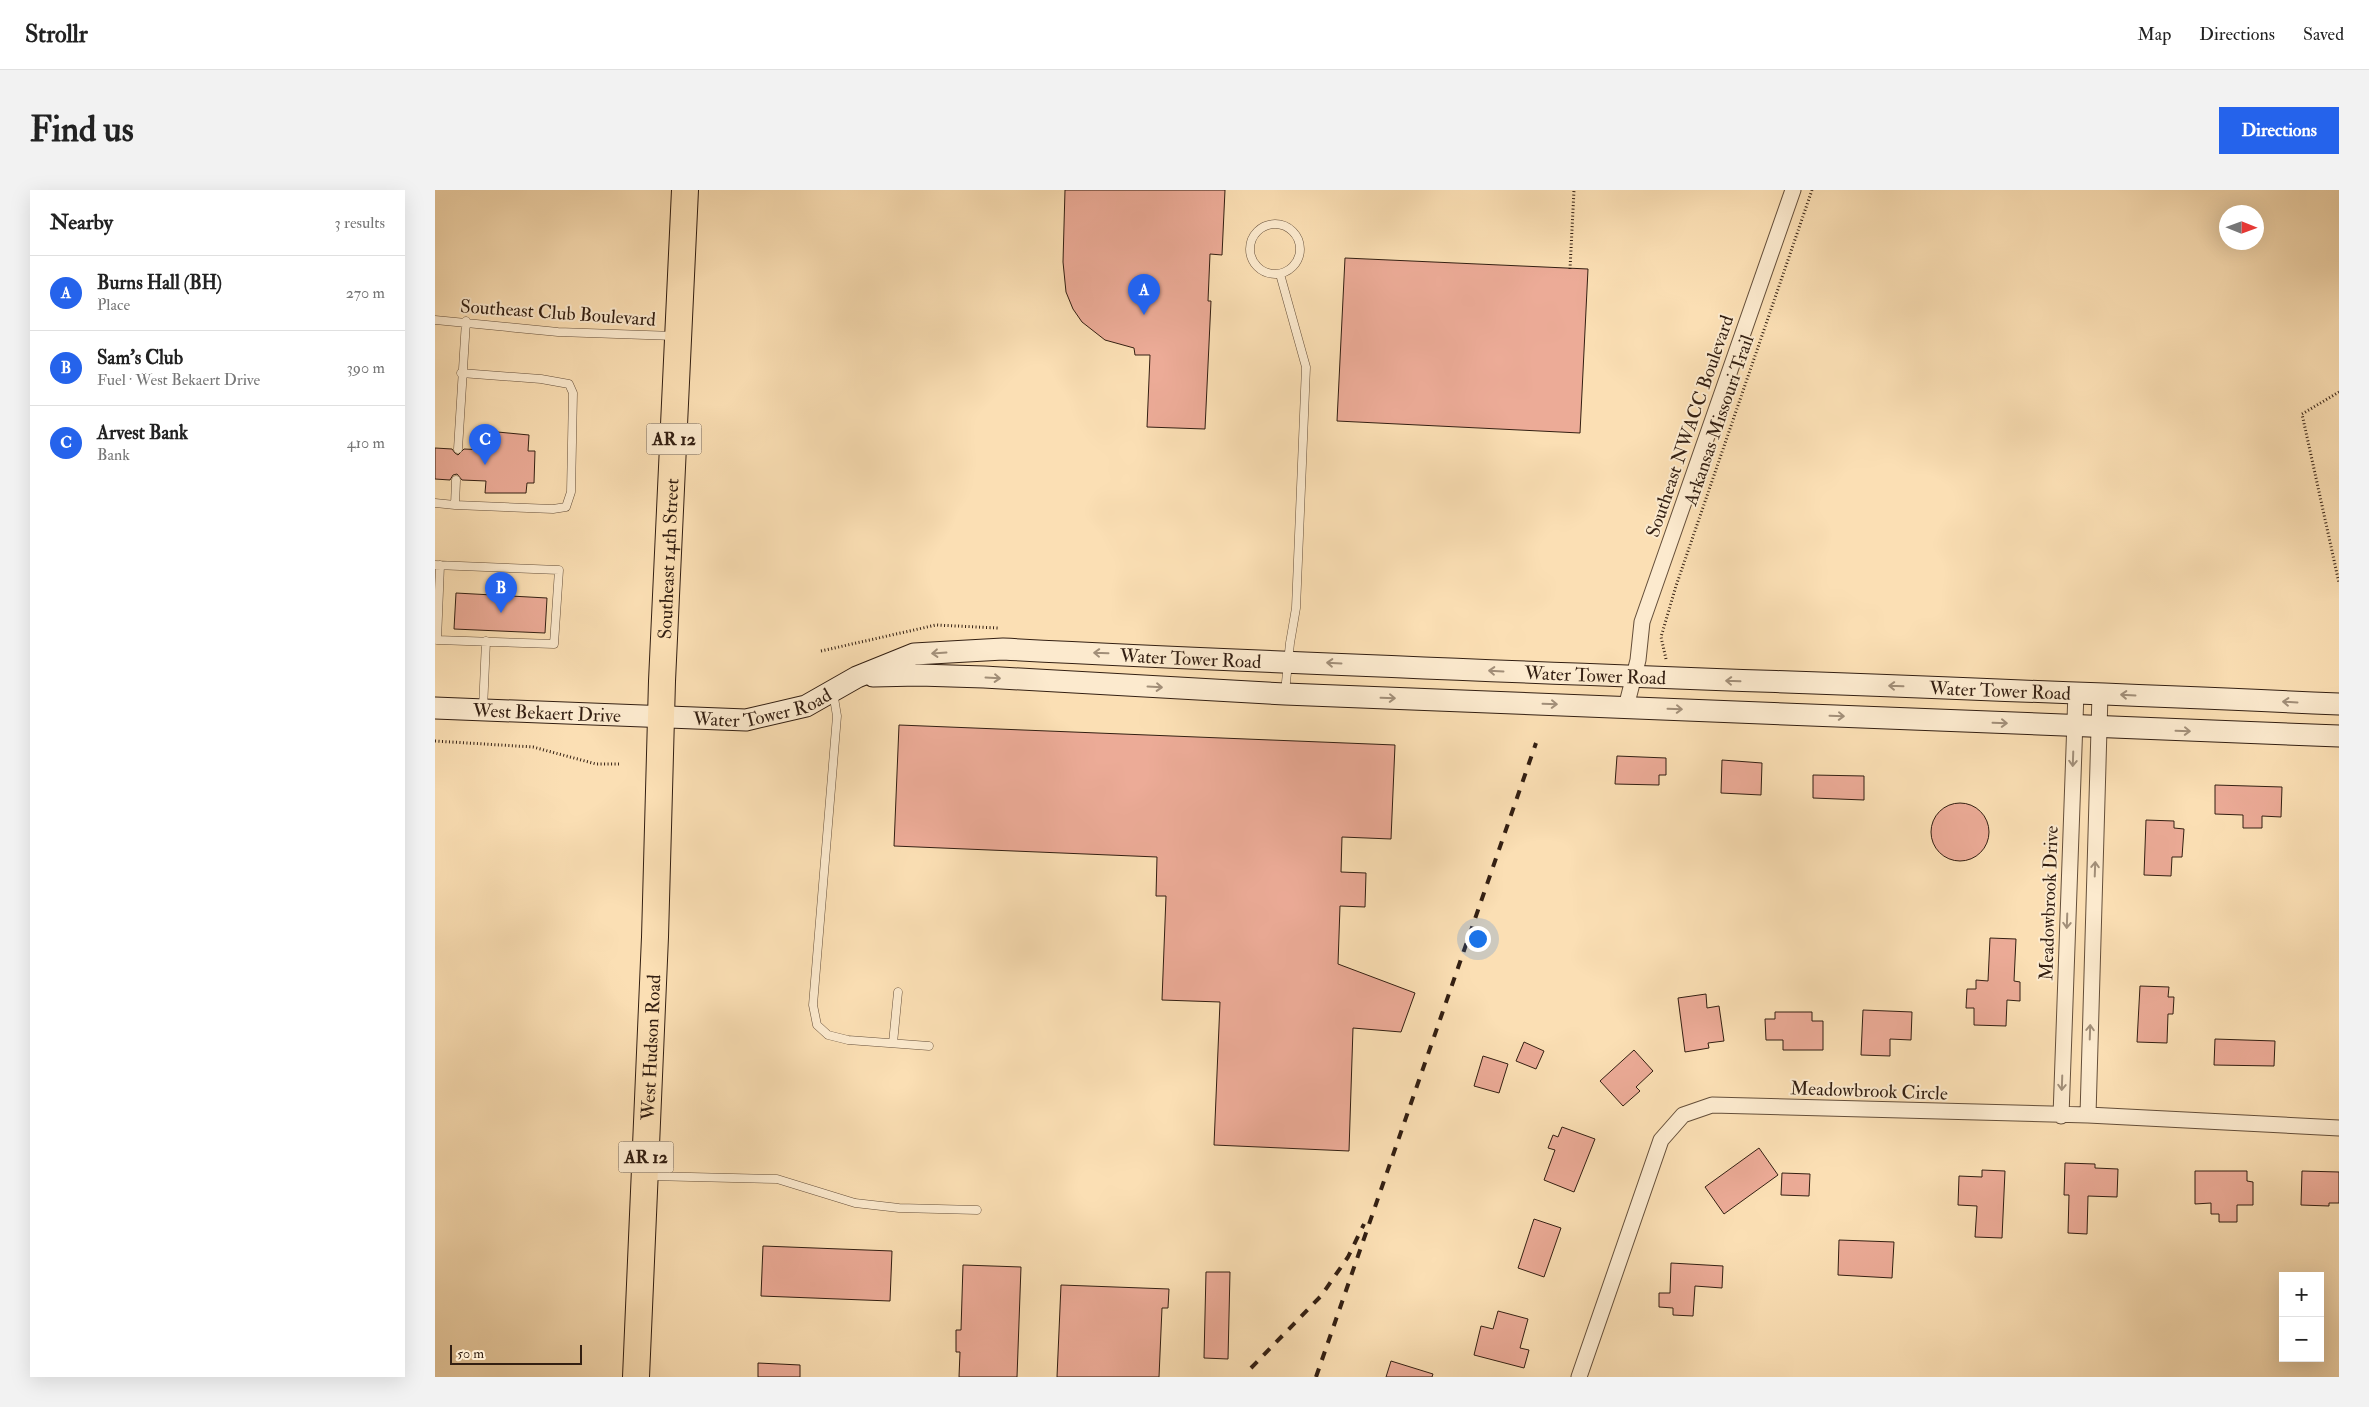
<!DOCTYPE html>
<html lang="en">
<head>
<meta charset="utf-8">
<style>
  body { margin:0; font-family:"IM FELL Double Pica",serif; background:#f2f2f2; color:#222 }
  .controls { position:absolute; right:15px; bottom:15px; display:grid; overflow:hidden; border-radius:0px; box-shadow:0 5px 20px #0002 }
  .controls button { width:45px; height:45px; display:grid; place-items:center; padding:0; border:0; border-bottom:1px solid #e0e0e0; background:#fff; color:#222; font:25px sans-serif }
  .compass { position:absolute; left:1784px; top:15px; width:45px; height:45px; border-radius:50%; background:#fff; box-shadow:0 5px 20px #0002; rotate:91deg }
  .scale { position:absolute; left:15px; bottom:12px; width:132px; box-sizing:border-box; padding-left:5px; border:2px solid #331f12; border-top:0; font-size:14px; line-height:18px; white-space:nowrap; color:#331f12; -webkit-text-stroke:4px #fceace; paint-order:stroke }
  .you { position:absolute; left:1042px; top:748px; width:18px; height:18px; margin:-12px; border:4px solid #fff; border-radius:50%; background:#1a73e8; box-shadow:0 0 0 8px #1a73e833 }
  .badge { display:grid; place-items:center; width:32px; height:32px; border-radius:50%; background:#2563eb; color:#fff; font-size:16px; font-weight:700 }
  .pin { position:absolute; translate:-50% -41px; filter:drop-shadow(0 1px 2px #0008) }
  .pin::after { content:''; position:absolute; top:26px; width:18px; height:15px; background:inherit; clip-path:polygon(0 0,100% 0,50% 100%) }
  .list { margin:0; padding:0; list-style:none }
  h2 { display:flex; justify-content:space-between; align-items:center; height:65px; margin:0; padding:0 20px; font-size:21px }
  h2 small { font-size:16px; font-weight:400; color:#767676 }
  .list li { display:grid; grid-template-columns:32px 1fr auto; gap:15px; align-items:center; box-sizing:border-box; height:75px; padding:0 20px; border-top:1px solid #e0e0e0 }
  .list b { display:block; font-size:19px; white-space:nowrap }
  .list p { margin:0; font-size:16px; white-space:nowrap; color:#767676 }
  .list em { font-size:16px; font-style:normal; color:#767676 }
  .map { position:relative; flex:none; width:1904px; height:1187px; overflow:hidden; border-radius:0px }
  header { display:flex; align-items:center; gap:30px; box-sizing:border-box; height:70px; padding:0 25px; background:#fff; border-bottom:1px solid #e0e0e0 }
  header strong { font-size:24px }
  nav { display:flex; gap:28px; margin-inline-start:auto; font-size:18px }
  .intro { display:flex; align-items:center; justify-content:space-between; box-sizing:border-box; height:120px; padding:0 30px }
  h1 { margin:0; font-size:35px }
  .button { padding:12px 22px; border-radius:0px; background:#2563eb; color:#fff; font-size:18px; font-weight:700 }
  main { display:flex; gap:30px; padding:0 30px }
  aside { flex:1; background:#fff; border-radius:0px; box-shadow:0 5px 20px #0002 }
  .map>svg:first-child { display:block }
  .building { fill:#ecab97; stroke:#331f12 }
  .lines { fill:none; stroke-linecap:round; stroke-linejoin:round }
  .lane-casing { stroke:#654f3a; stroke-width:9 }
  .street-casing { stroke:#654f3a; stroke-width:17 }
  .secondary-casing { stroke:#331f12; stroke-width:23 }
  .highway-casing { stroke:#331f12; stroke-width:28 }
  .path { stroke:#331f12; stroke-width:3; stroke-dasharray:1 2.5; stroke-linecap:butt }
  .lane { stroke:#fceace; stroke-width:8 }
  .street { stroke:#fceace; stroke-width:15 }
  .secondary { stroke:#fceace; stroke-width:21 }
  .highway { stroke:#fbdfb4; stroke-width:26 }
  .rail { stroke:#331f12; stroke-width:4; stroke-dasharray:9 9; stroke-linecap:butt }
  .oneway { stroke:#a28f79 }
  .labels { text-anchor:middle; stroke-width:4; stroke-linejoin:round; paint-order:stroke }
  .shield { fill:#fceace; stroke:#6f5c4a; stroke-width:1 }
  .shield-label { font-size:18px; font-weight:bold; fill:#331f12 }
  .street-label { font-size:19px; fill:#331f12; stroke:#fceace }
</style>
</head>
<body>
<header>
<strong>Strollr</strong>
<nav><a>Map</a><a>Directions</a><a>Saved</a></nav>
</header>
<div class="intro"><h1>Find us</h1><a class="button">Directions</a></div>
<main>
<aside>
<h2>Nearby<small>3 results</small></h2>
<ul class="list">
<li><span class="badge">A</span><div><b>Burns Hall (BH)</b><p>Place</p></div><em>270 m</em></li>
<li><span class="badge">B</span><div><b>Sam's Club</b><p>Fuel · West Bekaert Drive</p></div><em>390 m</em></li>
<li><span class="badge">C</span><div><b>Arvest Bank</b><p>Bank</p></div><em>410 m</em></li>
</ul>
</aside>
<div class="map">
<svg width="1904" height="1187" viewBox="0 0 1904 1187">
  <rect width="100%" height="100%" fill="#fbdfb4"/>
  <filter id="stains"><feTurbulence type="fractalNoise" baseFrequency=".004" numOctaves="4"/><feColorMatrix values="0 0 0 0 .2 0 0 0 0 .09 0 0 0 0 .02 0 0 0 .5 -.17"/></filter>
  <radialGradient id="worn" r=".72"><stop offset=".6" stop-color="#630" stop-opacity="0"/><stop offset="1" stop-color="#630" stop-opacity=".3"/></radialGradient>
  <path class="building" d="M630,0H790L787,65L775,64L773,111H776L770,239L712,237L715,165H700L699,158L670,150L647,132L638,119L631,102L628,72Z
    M910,68L1153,79L1145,243L902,231Z
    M52,241L94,245L93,261H100L99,293H92L91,303H50L51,291L27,290L22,284L18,285L15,290L0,289V258L17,259L20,263L23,265L29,259L52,260Z
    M21,403L112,408L110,443L19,439Z
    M464,535L960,555L956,649L907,647L906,682L931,683L930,717L905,716L903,774L980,803L966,842L918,838L914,961L779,955L785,812L727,810L731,706H721L722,667L459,656Z
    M1182,566L1231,568V585H1224V595L1180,594Z
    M1287,570L1327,573L1326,605L1286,603Z
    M1378,585L1429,586V610L1378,608Z
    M1780,595L1847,597L1846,627L1827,626V638H1808V625L1780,624Z
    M1496 642a29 29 0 1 1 58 0a29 29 0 1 1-58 0Z
    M1711,630L1739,631V638L1749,639L1747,667H1737L1736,686L1709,685Z
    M1555,748L1581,749L1579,791L1585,792V811L1572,810L1571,836L1539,835V818H1531L1532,799H1541V790L1553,791Z
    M1705,796L1734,797L1733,807H1739L1738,824H1733L1732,853L1702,852Z
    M1271,804L1272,818L1284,816L1289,851L1273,853L1274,858L1250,862L1243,808Z
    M1428,820L1477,822L1476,850L1455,849V866L1426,865Z
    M1340,822H1377V831H1388V860H1348V850H1331L1330,829H1340Z
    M1780,849L1840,851L1839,876L1779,875Z
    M1089,852L1109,861L1101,879L1081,871Z
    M1199,860L1218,881L1201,897L1205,901L1188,916L1165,891Z
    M1048,866L1073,874L1064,903L1039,896Z
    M1127,937L1160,949L1139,1002L1109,990L1120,960L1113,958L1118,945L1123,947Z
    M1324,958L1343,985L1289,1024L1270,997Z
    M1630,973L1660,974V978L1683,979L1682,1007L1653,1006L1652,1044L1633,1043L1634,1005H1629Z
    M1547,980L1570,981L1567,1048L1540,1047L1542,1016L1523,1015L1524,986L1547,987Z
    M1760,981H1812V991L1818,992V1015H1802V1032H1784V1024H1776V1013L1760,1014Z
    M1867,981L1904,982V1013H1894V1016L1866,1015Z
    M1347,983L1375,984L1374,1006L1346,1005Z
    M1099,1029L1126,1038L1109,1087L1083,1078Z
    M1404,1050L1459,1052L1457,1088L1403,1085Z
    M328,1056L457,1061L455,1111L326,1106Z
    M1236,1073L1288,1076L1287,1098L1260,1096L1258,1126L1238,1125V1118L1224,1117V1103H1235Z
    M528,1075L586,1077L582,1187H524L525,1162H521V1140H526Z
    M771,1082H795L793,1169L769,1168Z
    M626,1095L734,1099L733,1118H727L724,1187H622Z
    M1063,1121L1093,1129L1085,1158L1094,1160L1089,1178L1039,1165L1046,1136L1058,1139Z
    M956,1171L998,1184L997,1187H951Z
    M323,1173L365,1175V1187H323Z"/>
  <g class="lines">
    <g class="lane-casing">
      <path id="lane" d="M815 59a25 25 0 1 1 50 0a25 25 0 1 1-50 0Z
        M845,84L871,177L861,418L855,453L850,502
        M0,130L123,142L240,146
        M23,259L31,131
        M21,290L20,315L118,319L131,317L136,302L138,203L134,194L106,189L26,183
        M0,313L20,315
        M0,375L124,380L119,454L2,450L5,375
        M398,502L402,526L378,815L382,835L393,845L413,850L494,856
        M48,519L51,451
        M458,853L463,802
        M214,986L342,989L420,1013L464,1018L542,1020"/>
    </g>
    <g class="street-casing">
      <path id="street" d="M1191,517L1203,470L1207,432L1358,0
        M1653,925L1665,504
        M1626,926L1641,502
        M1144,1187L1226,950L1248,925L1277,915L1653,925L1904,938"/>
    </g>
    <g class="secondary-casing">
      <g id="secondary">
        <path d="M438,486L484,485L549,487L850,504L1904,546"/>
        <path id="s1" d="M0,518L311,530L371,516L422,487L479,464L568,459C1013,482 1459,494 1904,514"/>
      </g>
    </g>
    <g class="highway-casing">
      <g id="highway">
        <path id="s2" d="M201,1187L220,747L227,491L250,0"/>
      </g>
    </g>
    <path class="path" d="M1135,79L1139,0
      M1904,202L1867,224L1904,393
      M386,461L501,435L563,438
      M1231,469L1226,447L1241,396L1377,0
      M0,551L98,557L161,574H184"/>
    <use href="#lane" class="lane"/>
    <use href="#street" class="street"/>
    <use href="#secondary" class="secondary"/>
    <use href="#highway" class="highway"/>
    <path class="rail" d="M816,1178L886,1106L913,1067L929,1034
      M881,1187L1101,553"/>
  </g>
  <defs><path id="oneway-shaft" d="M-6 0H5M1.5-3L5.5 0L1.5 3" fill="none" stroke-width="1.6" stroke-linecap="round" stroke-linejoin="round" transform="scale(1.25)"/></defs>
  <g class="oneway">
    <use href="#oneway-shaft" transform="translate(504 463) rotate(176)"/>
    <use href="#oneway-shaft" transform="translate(666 463) rotate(-178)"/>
    <use href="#oneway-shaft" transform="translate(899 473) rotate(-177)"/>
    <use href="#oneway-shaft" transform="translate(1061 481) rotate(-177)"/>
    <use href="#oneway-shaft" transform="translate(558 488) rotate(3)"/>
    <use href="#oneway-shaft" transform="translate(1298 491) rotate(-178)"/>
    <use href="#oneway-shaft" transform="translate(1461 496) rotate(-178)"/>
    <use href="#oneway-shaft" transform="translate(720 497) rotate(3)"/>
    <use href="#oneway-shaft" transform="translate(1693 505) rotate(-177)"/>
    <use href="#oneway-shaft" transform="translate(953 508) rotate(2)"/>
    <use href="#oneway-shaft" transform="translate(1855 512) rotate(-177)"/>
    <use href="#oneway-shaft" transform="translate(1115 514) rotate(2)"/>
    <use href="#oneway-shaft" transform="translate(1240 519) rotate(2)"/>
    <use href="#oneway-shaft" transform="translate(1402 526) rotate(2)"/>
    <use href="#oneway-shaft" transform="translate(1565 533) rotate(2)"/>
    <use href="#oneway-shaft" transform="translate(1748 541) rotate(2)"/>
    <use href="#oneway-shaft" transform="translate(1638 569) rotate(92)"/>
    <use href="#oneway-shaft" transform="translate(1660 679) rotate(-88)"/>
    <use href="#oneway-shaft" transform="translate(1632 731) rotate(92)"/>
    <use href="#oneway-shaft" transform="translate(1655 842) rotate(-88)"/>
    <use href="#oneway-shaft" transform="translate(1627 893) rotate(92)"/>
  </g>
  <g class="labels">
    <g class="shield">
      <rect x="211.5" y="233.5" width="55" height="31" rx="4"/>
      <rect x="183.5" y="951.5" width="55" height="31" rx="4"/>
    </g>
    <g class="shield-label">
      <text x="239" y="255">AR 12</text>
      <text x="211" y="973">AR 12</text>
    </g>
    <g class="street-label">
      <text transform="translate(123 122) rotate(4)" y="7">Southeast Club Boulevard</text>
      <text transform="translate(1283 230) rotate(-71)" y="7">Arkansas Missouri Trail</text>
      <text transform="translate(1254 236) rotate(-71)" y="7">Southeast NWACC Boulevard</text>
      <text dy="7" stroke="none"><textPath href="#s2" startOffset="819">Southeast 14th Street</textPath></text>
      <text dy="7" stroke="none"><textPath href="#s1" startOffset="770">Water Tower Road</textPath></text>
      <text dy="7" stroke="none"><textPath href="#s1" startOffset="1175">Water Tower Road</textPath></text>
      <text dy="7" stroke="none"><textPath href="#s1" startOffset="1580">Water Tower Road</textPath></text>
      <text dy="7" stroke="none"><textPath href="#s1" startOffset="329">Water Tower Road</textPath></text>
      <text dy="7" stroke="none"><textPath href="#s1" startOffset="112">West Bekaert Drive</textPath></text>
      <text transform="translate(1613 713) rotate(-88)" y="7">Meadowbrook Drive</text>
      <text dy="7" stroke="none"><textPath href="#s2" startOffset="330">West Hudson Road</textPath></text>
      <text transform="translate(1434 900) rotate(2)" y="7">Meadowbrook Circle</text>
    </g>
  </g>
  <rect width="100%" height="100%" filter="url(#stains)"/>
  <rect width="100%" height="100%" fill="url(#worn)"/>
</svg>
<div class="controls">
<button>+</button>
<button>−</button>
</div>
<svg class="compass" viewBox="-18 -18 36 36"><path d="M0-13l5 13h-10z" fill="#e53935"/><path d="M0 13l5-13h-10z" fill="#767676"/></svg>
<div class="scale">50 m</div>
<div class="you"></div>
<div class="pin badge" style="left:709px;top:125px">A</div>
<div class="pin badge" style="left:66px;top:423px">B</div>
<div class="pin badge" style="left:50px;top:275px">C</div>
</div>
</main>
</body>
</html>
